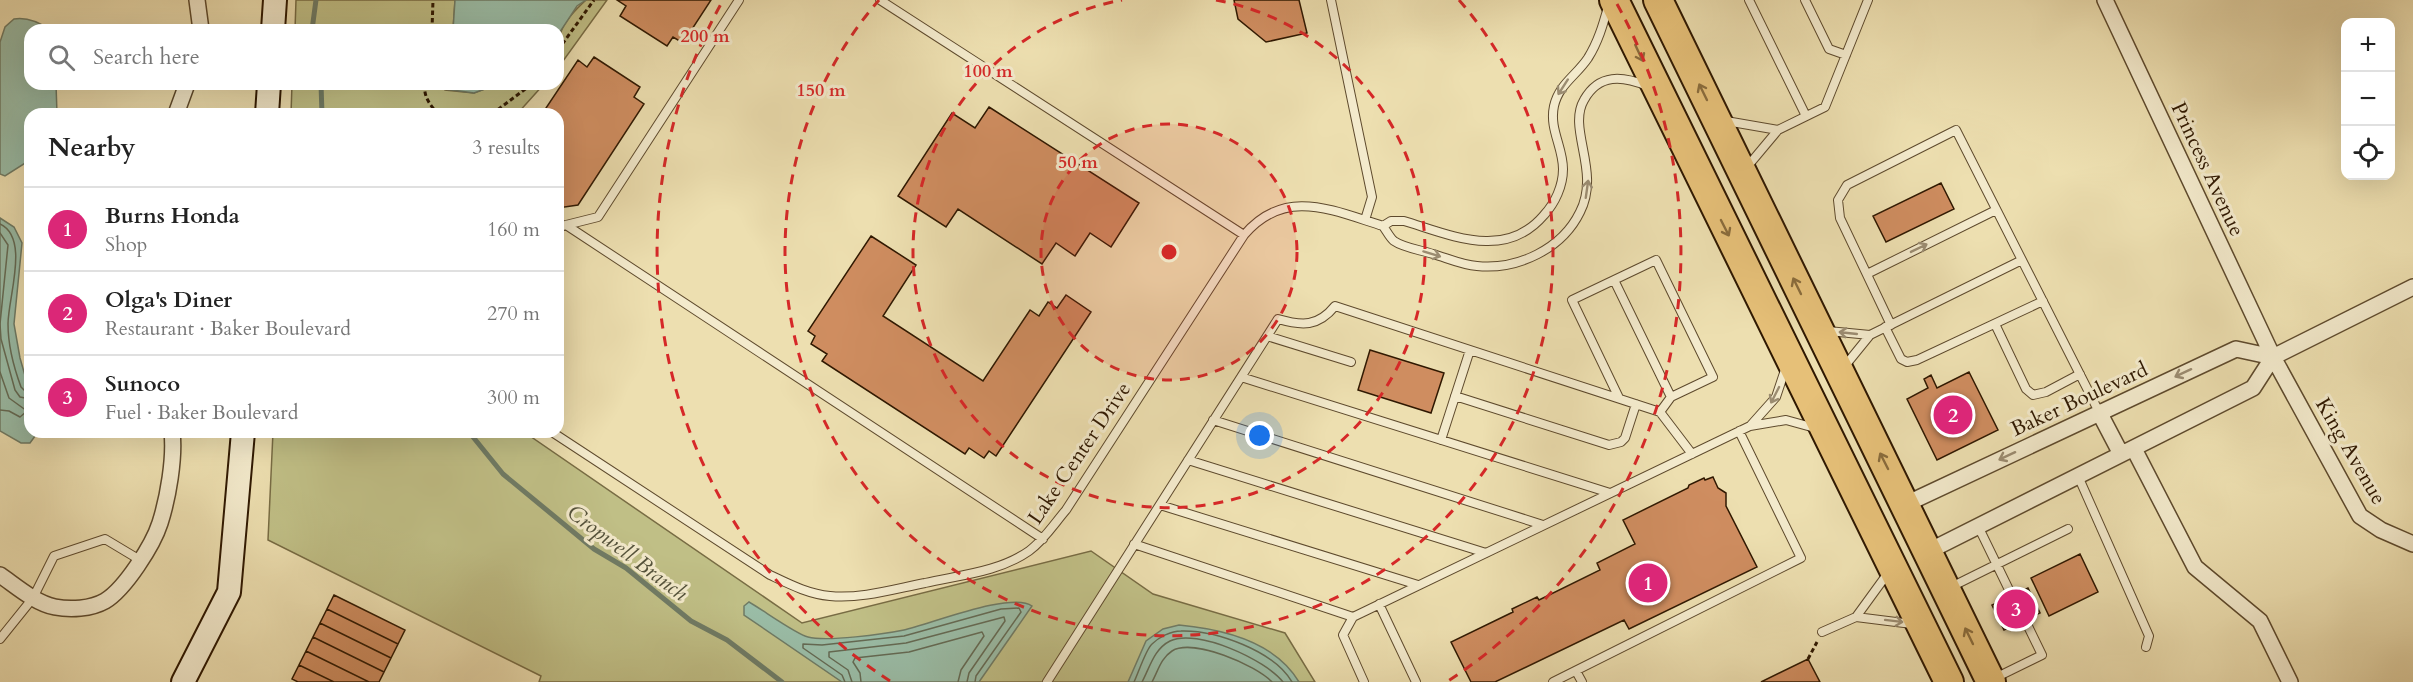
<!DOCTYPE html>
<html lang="en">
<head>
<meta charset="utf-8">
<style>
  body { margin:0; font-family:Cardo,serif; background:#f2f2f2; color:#222 }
  .controls { position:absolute; right:18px; top:18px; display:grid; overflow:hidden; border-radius:12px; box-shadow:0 6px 24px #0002 }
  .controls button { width:54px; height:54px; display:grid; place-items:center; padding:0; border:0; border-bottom:2px solid #e0e0e0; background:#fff; color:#222; font:30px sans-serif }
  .you { position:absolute; left:1260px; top:436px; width:21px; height:21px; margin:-15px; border:4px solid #fff; border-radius:50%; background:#1a73e8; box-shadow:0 0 0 9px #1a73e833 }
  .badge { display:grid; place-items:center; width:39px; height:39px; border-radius:50%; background:#db2777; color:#fff; font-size:20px; font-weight:700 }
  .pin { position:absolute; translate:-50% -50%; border:3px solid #fff; box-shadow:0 2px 6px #0006 }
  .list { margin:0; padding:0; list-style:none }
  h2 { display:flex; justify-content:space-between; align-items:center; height:78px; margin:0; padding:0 24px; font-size:26px }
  h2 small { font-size:20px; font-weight:400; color:#767676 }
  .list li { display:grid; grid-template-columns:39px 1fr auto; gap:18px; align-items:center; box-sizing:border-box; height:84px; padding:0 24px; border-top:2px solid #e0e0e0 }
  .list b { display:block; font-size:22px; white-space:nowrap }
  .list p { margin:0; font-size:20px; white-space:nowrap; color:#767676 }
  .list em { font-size:20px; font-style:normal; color:#767676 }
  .icon { flex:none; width:33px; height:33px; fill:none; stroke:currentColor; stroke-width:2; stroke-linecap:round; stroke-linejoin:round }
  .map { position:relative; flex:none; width:2413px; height:682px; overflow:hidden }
  .search { position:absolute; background:#fff; box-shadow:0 6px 24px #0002; left:24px; top:24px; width:540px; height:66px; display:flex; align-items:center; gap:15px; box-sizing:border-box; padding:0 21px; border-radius:18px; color:#767676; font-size:22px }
  .panel { position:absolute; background:#fff; box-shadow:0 6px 24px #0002; left:24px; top:108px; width:540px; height:330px; border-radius:18px }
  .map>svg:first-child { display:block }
  .green { fill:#c0bf86; stroke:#786c44; stroke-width:1.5 }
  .water { fill:#9abda7; stroke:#6f7b65; stroke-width:1.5 }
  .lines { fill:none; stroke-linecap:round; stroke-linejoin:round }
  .shore { stroke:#646a54; stroke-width:1.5 }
  .stream { stroke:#6f7b65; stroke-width:5 }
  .building { fill:#cf8d60; stroke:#2f1801; stroke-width:1.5 }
  .lane-casing { stroke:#5e4a2d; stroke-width:10 }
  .street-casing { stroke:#5e4a2d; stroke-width:18 }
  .secondary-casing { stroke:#2f1801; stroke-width:26 }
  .highway-casing { stroke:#2f1801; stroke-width:32 }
  .path { stroke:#2f1801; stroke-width:3; stroke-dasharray:4.5 3; stroke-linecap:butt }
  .lane { stroke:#f3eacc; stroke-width:8 }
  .street { stroke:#f3eacc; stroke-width:15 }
  .secondary { stroke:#f3eacc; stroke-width:22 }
  .highway { stroke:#e6c078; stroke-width:28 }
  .oneway { stroke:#8a6c3c }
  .oneway2 { stroke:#9b8c71 }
  .ring { fill:none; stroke:#d62828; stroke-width:3; stroke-dasharray:10 8 }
  .labels { text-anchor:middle; stroke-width:6; stroke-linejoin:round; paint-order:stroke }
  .street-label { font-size:21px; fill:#2f1801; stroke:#f3eacc }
  .water-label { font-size:22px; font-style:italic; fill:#54523b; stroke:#f3eacc }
  .centre { fill:#d62828; stroke:#f3eacc; stroke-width:3 }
  .ring-label { font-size:18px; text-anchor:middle; font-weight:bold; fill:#d62828; stroke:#f3eacc; stroke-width:6; stroke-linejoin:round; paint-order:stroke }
</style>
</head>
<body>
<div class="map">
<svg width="2413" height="682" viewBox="0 0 2413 682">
  <rect width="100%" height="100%" fill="#eddfb0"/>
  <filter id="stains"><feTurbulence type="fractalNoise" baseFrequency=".00333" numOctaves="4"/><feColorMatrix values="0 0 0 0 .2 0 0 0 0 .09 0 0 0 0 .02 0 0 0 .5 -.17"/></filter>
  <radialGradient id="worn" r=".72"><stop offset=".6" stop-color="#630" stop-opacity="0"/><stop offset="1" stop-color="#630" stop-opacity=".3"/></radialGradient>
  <path class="green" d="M296,0H455L453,30H295Z
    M586,0H607L558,68C558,31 559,25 586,0Z
    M292,84H444L445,90L474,93L498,84H544L517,114H291Z
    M273,432H524L802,623L1091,551L1153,594L1285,633L1315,682H539L541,676L268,540Z"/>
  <path class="water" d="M455,0H586L577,6L558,35V30H453Z
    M14,19C27,17 39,22 50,30H30V84H56L57,114H30V160L5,176L0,174V42L5,27Z
    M444,84H498L474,93L445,89Z
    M0,218L14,227L22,243L14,324L20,358L30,393V432H38L30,443H21L0,431Z
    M749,602C763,610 796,634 808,637C827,642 884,634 904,630C931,624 1012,591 1032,606L979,682H842L744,615V606Z
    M1179,625C1222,629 1275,641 1299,682H1128L1146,641L1163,629Z"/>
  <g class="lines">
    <path class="shore" d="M0,224C30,238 8,297 8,324C8,344 14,368 21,387L25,391L30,392
      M0,233L8,245L0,324L1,339L15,390L20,397L30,399
      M0,372L9,398L27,411L20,417L9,411L0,410
      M845,682L842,675L803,648V644L822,645L904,636L1001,609L1019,608L1021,612L976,676L975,682
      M852,682L848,670L829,657V652L906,643L1004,617L1005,621L969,673L967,682
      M861,682L860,673L853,662L855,658L909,652L982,632L984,636L961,670L958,682
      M1134,682C1138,674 1146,649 1152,644C1159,637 1171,631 1181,631C1216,630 1274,651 1292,682
      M1142,682C1150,667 1154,649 1170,641C1197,628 1266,660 1283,682
      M1152,682C1158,671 1161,658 1172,651C1193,638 1256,665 1272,682"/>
    <path class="stream" d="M312,30L316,0
      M321,84L322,114
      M469,432L503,474L594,549L626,568L691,621L727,640L782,682"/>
  </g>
  <path class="building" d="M617,0H711L683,43L673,37L667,46L620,16L626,6Z
    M1234,0H1299L1307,33L1266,42L1238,19Z
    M594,57L640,87L634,97L644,104L578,205L558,208V114H542L578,60L587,67Z
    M989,107L1139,203L1111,247L1090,233L1075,256L1056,243L1042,264L958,209L946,227L898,196L952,113L975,128Z
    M1941,183L1954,209L1886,242L1873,216Z
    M871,236L916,265L883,316L983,381L1030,310L1039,316L1048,302L1057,308L1066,295L1091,312L996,456L989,451L984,458L969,448L965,454L822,361L827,354L811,344L815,336L808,331Z
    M1370,350L1444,373L1431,413L1358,390Z
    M1969,372L1998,430L1937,460L1907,399L1928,388L1924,379L1931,375L1937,388Z
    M1713,477L1718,488L1726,493V506L1757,567L1629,629L1624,620L1495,682H1471L1451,642L1513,612L1512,609L1537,597L1539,600L1600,570L1597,563L1635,544L1623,520L1688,488L1689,485L1704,478L1705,480Z
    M2080,554L2098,592L2049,616L2031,578Z
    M2028,588L2040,613L2004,630L1992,605Z
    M334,595L405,630L398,644L327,609Z
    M327,609L398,644L391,658L320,623Z
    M320,623L391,658L384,672L313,637Z
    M313,637L384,672L379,682H369L306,651Z
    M306,651L369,682H334L299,665Z
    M1808,659L1820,682H1761Z
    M299,665L334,682H298L292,679Z"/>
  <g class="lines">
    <g class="lane-casing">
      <path id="lane" d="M880,0L1244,235
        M1331,0L1372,197L1365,220
        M1749,0L1806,116
        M1805,0L1829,49L1846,55
        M1726,121L1778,130L1747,167
        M1778,130L1825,107L1868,0
        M566,225L1043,539
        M1383,226L1391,221H1404C1451,235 1505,261 1544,215C1555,203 1563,186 1563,169C1563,147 1549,129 1554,106C1559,84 1576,76 1588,58C1598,42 1603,25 1608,7
        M558,227L598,217L739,0
        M1867,274L1996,210
        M1614,280L1671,397
        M1995,324L2026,389L2033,395L2046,392L2080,374
        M1891,325L1840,218L1838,200L1847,185L1956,130L2099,412
        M1885,327L1901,359L1907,362L1917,360L2043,301
        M1828,331L1870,335L1844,367
        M1870,335L2022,260
        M1267,336L1351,362
        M1241,377L1610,493
        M1455,396L1609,445L1621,442L1625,438L1636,404
        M1619,398L1572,300L1656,260L1713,377L1671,397L1660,412
        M1213,420L1543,525
        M1751,425L1776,397L1786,367
        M552,432L770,575C789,584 808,594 830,596C861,599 894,589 925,583C960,575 999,572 1029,551C1044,540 1054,524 1066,510L1244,235C1285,187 1331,210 1383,226C1386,230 1390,238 1394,241C1404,248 1421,250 1433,254C1447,258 1462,265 1477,266C1518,270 1562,249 1580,212C1601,171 1567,129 1584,100C1599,73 1623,76 1647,86
        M1441,440L1470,350
        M1188,460L1486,553
        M2078,476L2149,636L2146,647
        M1160,505L1418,585
        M1978,526L2012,596
        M1134,544L1353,617
        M1888,573L1856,617L1912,624
        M1951,587L2068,529
        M1379,604L1416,682
        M1822,632L1856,617
        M0,639L33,598L54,556L105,539L140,560
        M1576,671L1582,682
        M1995,678L2042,655L2025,620
        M1047,682L1278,319C1302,326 1318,327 1335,306L1660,412L1692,454
        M1364,682L1343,635L1353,617L1750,426L1786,420L1815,428
        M1553,682L1801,558L1739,431"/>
    </g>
    <g class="street-casing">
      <path id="street" d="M197,0L201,30
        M2105,0L2273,357L2360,516L2381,530L2413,544
        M176,114L187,84
        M2099,412L2121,454
        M2134,449L2195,567L2260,621L2290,682
        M1906,504L2236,349L2273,357
        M1929,551L2253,388L2273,357L2413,287
        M0,575C16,586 35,603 55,607C70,610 91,609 105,601C125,589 153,545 160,523C168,498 175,458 172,432"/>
    </g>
    <g class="secondary-casing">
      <path id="secondary" d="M273,30L275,0
        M267,114L269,84
        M183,682L229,592L243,432"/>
    </g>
    <g class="highway-casing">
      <path id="highway" d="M1614,0L1949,682
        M1658,0L1991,682"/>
    </g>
    <path class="path" d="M432,30L433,0
      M558,50L594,0
      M425,84C423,96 430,105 438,114
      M492,114L532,84
      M1808,659L1817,642"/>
    <use href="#lane" class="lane"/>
    <use href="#street" class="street"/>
    <use href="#secondary" class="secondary"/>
    <use href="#highway" class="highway"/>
  </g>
  <defs><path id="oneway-shaft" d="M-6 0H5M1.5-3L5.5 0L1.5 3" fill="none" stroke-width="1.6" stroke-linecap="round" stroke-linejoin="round" transform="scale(1.5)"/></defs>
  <g class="oneway">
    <use href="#oneway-shaft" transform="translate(1639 53) rotate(65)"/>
    <use href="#oneway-shaft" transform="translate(1703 92) rotate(-116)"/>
    <use href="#oneway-shaft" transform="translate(1725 228) rotate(63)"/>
    <use href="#oneway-shaft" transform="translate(1797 286) rotate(-116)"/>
    <use href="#oneway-shaft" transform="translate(1884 461) rotate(-117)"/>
    <use href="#oneway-shaft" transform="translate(1969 636) rotate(-116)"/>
  </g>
  <g class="oneway2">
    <use href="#oneway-shaft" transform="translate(1563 87) rotate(123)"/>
    <use href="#oneway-shaft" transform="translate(1587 189) rotate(-82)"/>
    <use href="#oneway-shaft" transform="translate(1919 248) rotate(-26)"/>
    <use href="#oneway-shaft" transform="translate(1432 254) rotate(17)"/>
    <use href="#oneway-shaft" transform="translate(1848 333) rotate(-174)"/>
    <use href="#oneway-shaft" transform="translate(2183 373) rotate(155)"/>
    <use href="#oneway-shaft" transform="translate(1775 395) rotate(117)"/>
    <use href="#oneway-shaft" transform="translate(2007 456) rotate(155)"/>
    <use href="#oneway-shaft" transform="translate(1894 621) rotate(7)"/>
  </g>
  <circle cx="1169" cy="252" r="128" fill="#d62828" fill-opacity=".12"/>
  <g class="ring">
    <circle cx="1169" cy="252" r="128"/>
    <path d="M1216 0A256 256 0 1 1 1122 0"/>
    <path d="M1459 0A384 384 0 1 1 879 0"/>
    <path d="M890 681A512 512 0 0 1 721 4M1617 4A512 512 0 0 1 1448 681"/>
  </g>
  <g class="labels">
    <g class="street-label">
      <text transform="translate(2208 169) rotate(65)" y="7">Princess Avenue</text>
      <text transform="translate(2079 399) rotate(-25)" y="7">Baker Boulevard</text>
      <text transform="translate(2351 451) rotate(60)" y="7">King Avenue</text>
      <text transform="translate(1079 453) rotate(-56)" y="7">Lake Center Drive</text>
    </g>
    <g class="water-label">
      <text transform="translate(628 552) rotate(37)" y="8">Cropwell Branch</text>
    </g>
  </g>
  <circle cx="1169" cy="252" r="9" class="centre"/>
  <g class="ring-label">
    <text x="705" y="42">200 m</text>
    <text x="988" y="77">100 m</text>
    <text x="821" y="96">150 m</text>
    <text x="1078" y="168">50 m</text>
  </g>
  <rect width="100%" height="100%" filter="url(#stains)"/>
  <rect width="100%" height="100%" fill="url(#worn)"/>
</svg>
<div class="controls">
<button>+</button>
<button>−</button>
<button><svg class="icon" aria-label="locate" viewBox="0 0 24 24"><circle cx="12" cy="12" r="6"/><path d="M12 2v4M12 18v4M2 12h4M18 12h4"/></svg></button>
</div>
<div class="you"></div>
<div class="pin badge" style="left:1648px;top:583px">1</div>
<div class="pin badge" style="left:1953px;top:415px">2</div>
<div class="pin badge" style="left:2016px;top:609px">3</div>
<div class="search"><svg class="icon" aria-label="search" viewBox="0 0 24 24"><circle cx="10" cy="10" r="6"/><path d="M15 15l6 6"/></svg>Search here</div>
<section class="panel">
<h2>Nearby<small>3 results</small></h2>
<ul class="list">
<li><span class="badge">1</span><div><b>Burns Honda</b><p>Shop</p></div><em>160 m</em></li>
<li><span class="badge">2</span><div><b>Olga's Diner</b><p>Restaurant · Baker Boulevard</p></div><em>270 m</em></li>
<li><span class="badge">3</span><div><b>Sunoco</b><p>Fuel · Baker Boulevard</p></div><em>300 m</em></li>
</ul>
</section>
</div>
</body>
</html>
